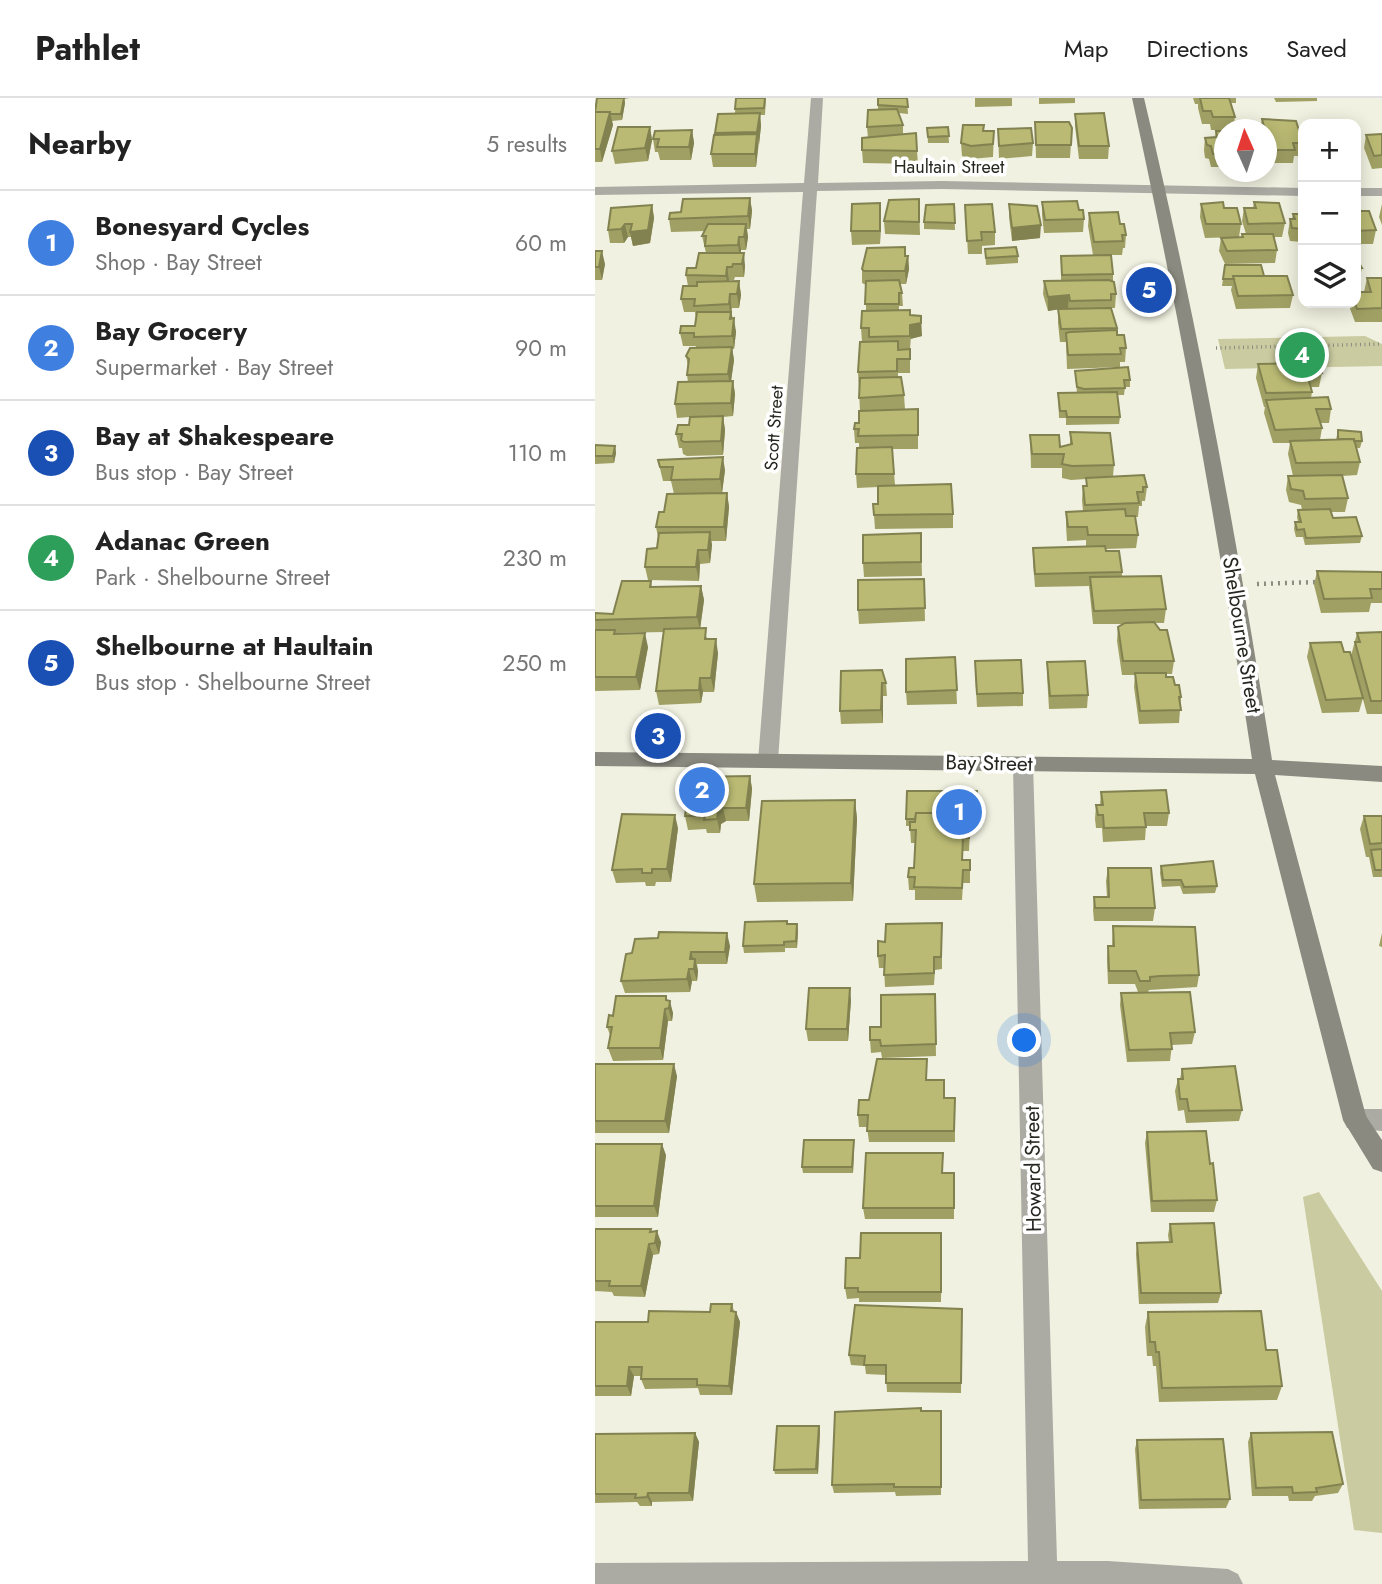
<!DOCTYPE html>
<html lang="en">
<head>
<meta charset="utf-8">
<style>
  body { margin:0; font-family:Jost,sans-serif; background:#f6f6f6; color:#222 }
  .controls { position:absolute; right:21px; top:21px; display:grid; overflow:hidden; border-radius:14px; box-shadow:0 4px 18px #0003 }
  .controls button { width:63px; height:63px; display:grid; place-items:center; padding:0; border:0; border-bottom:2px solid #e0e0e0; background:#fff; color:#222; font:35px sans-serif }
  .compass { position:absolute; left:619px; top:21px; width:63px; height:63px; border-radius:50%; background:#fff; box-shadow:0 4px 18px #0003; rotate:357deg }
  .you { position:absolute; left:430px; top:943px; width:24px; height:24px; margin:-18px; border:5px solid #fff; border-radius:50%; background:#1a73e8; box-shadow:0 0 0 10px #1a73e833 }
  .badge { display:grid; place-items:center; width:46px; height:46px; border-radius:50%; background:#085bc5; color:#fff; font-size:23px; font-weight:700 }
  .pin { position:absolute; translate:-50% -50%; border:4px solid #fff; box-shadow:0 2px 7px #0006 }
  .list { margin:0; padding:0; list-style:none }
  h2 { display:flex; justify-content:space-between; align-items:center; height:91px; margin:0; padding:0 28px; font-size:30px }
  h2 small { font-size:23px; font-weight:400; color:#767676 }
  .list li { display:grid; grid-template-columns:46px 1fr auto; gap:21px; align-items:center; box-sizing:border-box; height:105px; padding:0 28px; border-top:2px solid #e0e0e0 }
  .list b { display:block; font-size:26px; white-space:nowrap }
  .list p { margin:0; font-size:23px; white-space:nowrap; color:#767676 }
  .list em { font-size:23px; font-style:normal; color:#767676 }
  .icon { flex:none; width:38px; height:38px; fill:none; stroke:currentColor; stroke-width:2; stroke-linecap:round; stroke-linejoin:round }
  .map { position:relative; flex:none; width:787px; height:1486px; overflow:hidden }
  header { display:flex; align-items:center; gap:42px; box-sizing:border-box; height:98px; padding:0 35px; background:#fff; border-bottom:2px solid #e0e0e0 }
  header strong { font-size:33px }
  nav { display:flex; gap:38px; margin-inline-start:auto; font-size:24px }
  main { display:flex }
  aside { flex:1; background:#fff }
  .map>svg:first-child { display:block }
  .green { fill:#cacba0 }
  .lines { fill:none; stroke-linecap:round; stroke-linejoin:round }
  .path-far1 { stroke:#8b8b80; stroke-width:3.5; stroke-dasharray:1 3.5; stroke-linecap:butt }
  .path { stroke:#8b8b80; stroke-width:4.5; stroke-dasharray:2 5; stroke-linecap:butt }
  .minor { fill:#ababa4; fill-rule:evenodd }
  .secondary { fill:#8a8a80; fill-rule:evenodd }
  .wall { fill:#a0a064 }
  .shaded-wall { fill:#828251 }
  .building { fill:#baba74; stroke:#828251; stroke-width:2 }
  .labels { text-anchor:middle; stroke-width:7; stroke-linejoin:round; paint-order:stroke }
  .far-street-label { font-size:18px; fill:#272721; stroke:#fff }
  .street-label { font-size:21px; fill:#272721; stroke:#fff }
</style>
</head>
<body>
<header>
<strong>Pathlet</strong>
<nav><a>Map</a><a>Directions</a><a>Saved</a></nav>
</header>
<main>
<aside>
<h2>Nearby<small>5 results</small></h2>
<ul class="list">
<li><span class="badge" style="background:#3f7fe0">1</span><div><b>Bonesyard Cycles</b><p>Shop · Bay Street</p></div><em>60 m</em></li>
<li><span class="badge" style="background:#3f7fe0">2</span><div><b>Bay Grocery</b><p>Supermarket · Bay Street</p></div><em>90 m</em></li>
<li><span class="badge" style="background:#1a4fb4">3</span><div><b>Bay at Shakespeare</b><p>Bus stop · Bay Street</p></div><em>110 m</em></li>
<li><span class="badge" style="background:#2e9e5b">4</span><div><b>Adanac Green</b><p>Park · Shelbourne Street</p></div><em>230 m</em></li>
<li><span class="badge" style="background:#1a4fb4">5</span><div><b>Shelbourne at Haultain</b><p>Bus stop · Shelbourne Street</p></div><em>250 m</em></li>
</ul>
</aside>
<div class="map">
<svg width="787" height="1486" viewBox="0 0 787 1486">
  <rect width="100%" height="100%" fill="#f0f1e0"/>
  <path class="green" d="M770,238L787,246V268L630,271L623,241Z
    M724,1094L787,1193V1435L759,1432L708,1099Z"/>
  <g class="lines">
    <path class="path-far1" d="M621,250L787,246"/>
    <path class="path" d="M662,486L723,484"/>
    <path class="minor" d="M216,0H228L223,85L347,83L708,90V98L347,91L222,93L183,663L180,668H166L163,663L208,94L0,97V89L209,85Z
      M761,90H787V98H761Z
      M428,658L435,661L438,666L462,1463H513L633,1471L643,1476L648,1486H0V1465L433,1463L418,666L421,661Z
      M760,1011H787V1033L752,1030L748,1022L752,1014Z"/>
    <path class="secondary" d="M537,0H549C601,219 642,440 677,662L787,668V684L680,677L771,1018L787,1042V1074L778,1071L748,1022L660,676L0,668V654L657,661C624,440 585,219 537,0Z"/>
  </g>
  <path class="wall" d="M2,0H35L29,1L30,5L27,22L17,23L18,27L7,64H0V9Z
    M141,0H171L170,17H165L166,28L161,69H118L116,56L120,35L140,15Z
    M283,0H312L313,16L304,15L308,27V37L322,53L323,66L268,65L267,52L273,40L272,29L283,11Z
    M380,0H417V8L380,9Z
    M444,0H480V5L444,6Z
    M598,0H641V5H636L640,19L638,32H616L615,26H607L603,10V6H600Z
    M679,0H722V3L681,4Z
    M480,16L514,48L513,61H484L480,28Z
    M667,21L708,45L706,58H699L698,65H674L671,57V32H665Z
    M440,24L477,30L475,60H441Z
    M55,29L57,42L53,63L20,66L17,53Z
    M353,29L354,45H333L332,30Z
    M403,31L438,45L437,58L404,61Z
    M97,32L99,45L96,62H65L63,54H60L58,41Z
    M389,33H399L398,59L376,61L367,58L366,45Z
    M621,33H629V69H616L614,61L610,60L609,52L610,40L620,39Z
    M787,36V70L777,71L769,50L771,37Z
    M155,100L157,113L155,131H152L153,139L151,152H146V155L150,168L149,179H140L139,182H134V184L144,183L146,197L144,210H137L136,214L141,234L139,251H137L139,262L136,283H138L140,296L138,318L128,319L130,332L128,357L92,358L88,356L87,350H84L81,336L94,327L95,319L82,320L80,306L93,284L92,277L93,268L91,258L101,249V248H88L85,235L100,228L101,221L100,214H89L86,201L93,188L91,177L101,170L111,155L107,138L110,133L76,134L74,121L86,114Z
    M324,101L325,137L290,136L289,123Z
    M447,104L484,112L489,121L488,134L449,135L447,117Z
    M659,104L690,125L687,139H678L682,152L680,165L630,166L624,153L626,140L646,139L647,136H651L647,123L649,110H658Z
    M359,106L360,132L329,131V124Z
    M414,106L445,140L417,143L414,119Z
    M606,106L629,110L646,126L644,139L610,140L605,119Z
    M787,106V127L784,119Z
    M57,107L59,120L55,145L38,148L36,139H33L29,145H15L13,132Z
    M370,107L400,134V147L387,148V156H373Z
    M761,113L781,132L778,146H761Z
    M494,115L525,126L531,137L530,150H528L527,157H498L493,128Z
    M698,116H708V144L695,143L693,135L695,121H697Z
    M286,119L285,146L257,147L256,133Z
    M390,151L423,158V165L391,167Z
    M0,153L10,166L7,182H0Z
    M311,158H313L314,171L311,186H305L307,195L308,208H304V212L315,217L327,238L315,241V275H303V279L309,297L310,311H323V351H297L300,387L358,416V430L280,431L279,417L283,406V389L262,390L261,376L264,350V345H260L259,331L264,325L265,313L263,274L267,244L266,230L271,213V187L267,185V171Z
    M466,158L518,176V183L521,196L520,210H516L522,230V237L531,250L530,264H525V269L472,271L471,244H465L463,225V211L453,213L448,196L449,183H466Z
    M761,160L767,170L764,183L761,184Z
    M630,167L669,178L698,197L695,210L641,211L636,192L637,188H627Z
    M772,180H787V224H760L754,208L755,205H761L769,194Z
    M663,266L727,275L724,289H716L717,294L716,300L736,311L734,325H725L727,330L725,342H741L743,332L767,343L765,350H761L765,364L762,377L747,378L753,400L750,414H736L738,420L767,438L765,445L710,447L708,439H701L699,431L700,424H703L702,419L703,412H707L706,407L694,404L691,392L693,378H698L693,356L695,345H678L669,315L670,309H669L661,280Z
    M480,273L535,282V289H530L529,297H522L525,319L524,326L471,327V320H464L463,295H482Z
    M475,334L519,367L518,378L552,389L550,403H547V408H544L543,419H540L543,437L541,450L511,451V453L527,474V478L571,511L569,525H559L579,563L577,576H571V579L580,587L586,599L584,625L544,626L539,589L540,577H527L522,543L523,529L528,526H498L494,488L440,489L438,464V450L491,449V442L472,443L471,428V414L488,413L487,402L488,388H491V381L476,382L467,380V370H436L435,337L465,349L475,347Z
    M0,347L20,348L21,355L19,365L0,366Z
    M63,362L130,372L127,395L79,396L76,383H68Z
    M132,395L134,409L131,443H116L117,447L115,465L105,466L104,483L53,482L50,469L62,450L63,439L61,429L69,414Z
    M326,435L327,478L269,479L268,465Z
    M722,473L787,474V505H776L774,514L726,515L719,487Z
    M329,481L330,523L264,526L263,512Z
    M56,483L57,489L106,488L109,502L105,530L123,555L119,594H108L106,605L64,607L61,593L69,534L20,535L53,549L45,592L0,593V515L18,516Z
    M787,534V616H772L756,558L762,535Z
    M715,545L749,554L768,600L764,614L727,615L712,559Z
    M360,559L362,606L312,607L311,594Z
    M452,564L493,597L492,610L454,611L452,577Z
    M246,573L291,585L292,598H288V625L246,626L245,613Z
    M380,576L428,595V608L382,609Z
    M155,678L157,691L154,723H131L126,726L125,735H112L111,731L93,732L90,718Z
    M382,693L381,728H368V730H375L374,753H368V762H375V785H368L367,802H320V792H314L313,779L319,770L320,745H316L315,728H311V721Z
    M506,694L574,715L572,728H551L550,742L508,744L507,730H501L500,721L501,707H505Z
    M260,702L262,721L258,803L162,804L159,786Z
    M769,718H787V779H778L774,759H771L765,731Z
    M83,730L76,784H61L60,788H51L50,784L21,785L17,772Z
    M566,768L622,788L620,795L588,796L585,788L567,789L565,775Z
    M513,770L560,810L558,823H499L498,812L499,799H512L511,783Z
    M192,823L193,826L203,832L202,850H190V854L149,855L148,848Z
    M518,828L604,877L602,889L554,892L553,894L600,934L597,946L577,947L575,963L532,964L525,907L526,895L543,894L540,886H513L512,861L513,848H517Z
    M787,835V849L784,848Z
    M347,838V871L340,872L339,887L290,889L289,870H284L283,858L290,844Z
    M135,848L132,866H102L103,873L102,883H97L95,894L30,895L26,883L31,856Z
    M340,896L341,958L287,960L286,954L276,955L275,942L286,929Z
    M256,902L253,943H213L211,931Z
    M72,903L78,915L77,923H73L68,962L18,963L13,950L15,937L12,929Z
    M332,961V982L350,1000H360V1044H274L272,1029H264L263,1017L274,1002Z
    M0,966L82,978L74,1035H0Z
    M587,971L647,1012L644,1023L591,1025L589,1012L583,1013L580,993L583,981H585Z
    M552,1034L615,1066L622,1102L619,1114H556L550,1045Z
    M0,1046L71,1057L63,1119H0Z
    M259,1048L258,1075H208L207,1069Z
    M348,1066V1075L359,1086V1121H270L268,1110Z
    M575,1126L626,1195L623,1205L544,1206L541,1156L542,1145L574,1144L573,1137Z
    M0,1131L57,1134L66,1144L64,1156L58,1157L50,1199L19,1198L17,1194L0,1193Z
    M347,1146L346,1204H264V1200L252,1201L250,1190L265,1160Z
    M137,1206L139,1213L141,1214L145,1224L137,1297H105L103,1290L50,1291L46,1281V1278H39L36,1298H0V1224H53L115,1214Z
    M367,1211L366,1295L292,1294L291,1277L271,1276L270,1268L256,1267L254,1257Z
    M553,1214L671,1252L687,1288L682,1302L564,1304L561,1268H558L557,1258H552L550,1229Z
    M326,1313L347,1322L346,1397L301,1398L300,1394L239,1395L237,1387Z
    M225,1332L223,1376H180L179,1372Z
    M100,1335L104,1344L98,1403L57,1404V1408H45L42,1404L0,1405V1336Z
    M656,1335L748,1386L743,1395L720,1398L717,1403H694L693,1398H657L653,1344Z
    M542,1342L635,1401L631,1410L544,1411L540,1351Z"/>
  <path class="shaded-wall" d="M29,0L30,5L27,22L26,16Z
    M15,14L18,27L7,64L5,51Z
    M165,15L166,28L164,47L162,34Z
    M55,29L57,42L53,63L50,50Z
    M97,32L99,45L96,62L94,49Z
    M162,36L163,49L161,69L160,56Z
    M155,100L157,113L155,131L153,118Z
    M285,105L286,119L285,146Z
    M57,107L59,120L55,145L38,148L35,134Z
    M30,126L33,139L29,145L26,131Z
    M151,126L153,139L151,152L149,139Z
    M446,127L445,140L417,143V130Z
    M144,139L146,152L145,161L143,147Z
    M7,153L10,166L7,182L4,169Z
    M149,155L150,168L149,179L147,166Z
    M313,158L314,171L311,186L310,173Z
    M132,169L134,182L133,191L131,178Z
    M144,183L146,197L144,210L142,196Z
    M135,196L138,227L139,220L141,234L139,251L134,206Z
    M474,197L473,210L453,213V199Z
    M326,218L327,238L315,241L316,252L315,227Z
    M137,249L139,262L135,290L133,276Z
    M138,283L140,296L138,318L136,305Z
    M128,318L130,332L128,357L126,343Z
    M20,348L21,355L19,365L18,358Z
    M128,359L130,372L127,395L125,381Z
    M132,395L134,409L131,443L129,429Z
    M115,434L117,447L115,465L113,452Z
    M103,452L105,466L104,483L101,469Z
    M106,488L109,502L105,532L102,519Z
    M50,535L53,549L45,592L41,579Z
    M121,541L123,555L119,594L116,580Z
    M105,580L108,594L106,605L104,592Z
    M287,585L288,598V625L286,612Z
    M155,678L157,691L154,723L151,710Z
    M260,702L262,721L258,803L256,785Z
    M128,710L131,723L126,726L125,735L122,721L123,713Z
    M80,717L83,730L76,784L72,771Z
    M202,826L203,832L202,850L201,843Z
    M132,835L135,848L132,866L130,854Z
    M96,854L100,866V861L103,873L102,883L95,861Z
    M94,871L97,883L95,894L92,881Z
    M255,890L256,902L253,943L252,931Z
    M71,898L74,908L75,903L78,915L77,923L71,902Z
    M70,911L73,923L68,962L65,950Z
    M79,966L82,978L74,1035L70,1023Z
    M259,1042V1048L258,1075L257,1069Z
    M67,1046L71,1057L63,1119L59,1108Z
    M62,1133L66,1144L64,1156L60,1145Z
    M54,1146L58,1157L50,1199L46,1188Z
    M141,1214L145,1224L137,1297L134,1288Z
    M34,1269L39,1278L36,1298L32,1288Z
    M224,1328L225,1332L223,1376L221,1371Z
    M100,1335L104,1344L98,1403L94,1395Z
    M53,1395L57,1404V1408L52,1399Z"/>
  <path class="building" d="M2,0H29L26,16H15V14H0Z
    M141,0H170L169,10L140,11Z
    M283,0H312L313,9L283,7Z
    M605,0H634L640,19H618L616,13H608Z
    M302,11L308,27L272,29L273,12Z
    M0,14H15L5,51H0Z
    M165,15L162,34L120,35L123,16Z
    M509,15L514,48H484L480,16Z
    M667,21L701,23L708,45H698L700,52H676L671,37V32H670Z
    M440,24H474L477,30L476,47H441Z
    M368,27H389L388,33H399L398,46L376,48L366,45Z
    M23,29H55L50,50L17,53Z
    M353,29L354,38L333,39L332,30Z
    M436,30L438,45L404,48L403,31Z
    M97,32L94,49H62L64,41H58L60,33Z
    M621,33H629V56H618L616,48L612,47L610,40L622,39Z
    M321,35L322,53L267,52V40Z
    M162,36L160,56H116L119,37Z
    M787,36V57L779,58L771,37Z
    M155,100L153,118L74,121L75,115L86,114L88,101Z
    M324,101V124L289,123L294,102Z
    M482,103L484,112H488L489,121L450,122L447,104Z
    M628,104L629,110H642L646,126H611L606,106Z
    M659,104L684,105L690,125L653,126L649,110H661Z
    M285,105V133H256L257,106Z
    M359,106L360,125L329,124L331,107Z
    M397,106L400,134H386L387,142L372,143L370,107Z
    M414,106L442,108L446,127L417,130Z
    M57,107L53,132L35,134L37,126H30L26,131L13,132L16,110Z
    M761,113H774L781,132L761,133Z
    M523,114L525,126H529L531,137H527L528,143L499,144L494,115Z
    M698,116H708V131L697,130L695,121H700Z
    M113,126H151L149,139H144L143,147L110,148L111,138H107Z
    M647,136H678L682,152L632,153L626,140L648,139Z
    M310,149V158H313L310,173H269L267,171L272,150Z
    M421,149L423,158L391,160L390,151Z
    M0,153H7L4,169H0Z
    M104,155H149L147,166H138L137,169H132L131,178L91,177L92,170H101Z
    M516,157L518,176L467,177L466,158Z
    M761,160L767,170H761Z
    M630,167H666L669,178H638L639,181H628Z
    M638,178H692L698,197L643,198Z
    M772,180H787V210L762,211L760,205L761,194H776Z
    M304,182L307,195H304V206H270L271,183Z
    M514,182L519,184L521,196H516V202L475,203L474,197L453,199L449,183Z
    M144,183L142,196H135L134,206L99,208L100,201H86L88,188H102V184Z
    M516,210L522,230L466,231L463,211Z
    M315,212V217L326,218V225L315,227V238L274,239V230H266L267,213Z
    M102,214H136L135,221L139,220L137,238L99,239V235H85L86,228H100Z
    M522,232V237H529L531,250H525L526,256L473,257L471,235L475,234Z
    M303,243V252L315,251V261H302V273L263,274L265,244Z
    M137,249L133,276L92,277L94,261L91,258L95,250Z
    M724,265L727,275L712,276L717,294L671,295L663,266Z
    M533,269L535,282H529L530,290L489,291L482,289L480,273Z
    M306,279L309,297L264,300L265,280Z
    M138,283L136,305L80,306L83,284Z
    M522,294L525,319H472L471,313H465L463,295Z
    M733,299L736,311H721L727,330L680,332L671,302Z
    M323,311V337L263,338L264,331H259L260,325H264V313Z
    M128,318L126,343L89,344L86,342L87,336H81L83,327H94L95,319Z
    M743,332L766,334L767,343H759V341H743Z
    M475,334L515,335L519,367L477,368L467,366L469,356H437L435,337H464L465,349L477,346Z
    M759,341L765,364L701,365L695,343Z
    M0,347L20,348L18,358H0Z
    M297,349L299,376H261L262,350Z
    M128,359L125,381L76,382L78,369H65L63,362Z
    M549,377L552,389H548V394H542L544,405L490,407L488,388H492L491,380Z
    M747,377L753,400L710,401L708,393L696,391L693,378Z
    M356,386L358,416L279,417L278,406H283V388Z
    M132,395L129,429H61L64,414H69L72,396Z
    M530,411L531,418H540L543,437H493L492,429H473L471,414Z
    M735,411L738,420L761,419L767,438L711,440L709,431L702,432L700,424H706L703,412Z
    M115,434L113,452H103L101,469H50L52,451L62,450L64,435Z
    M326,435V464L268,465V437Z
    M510,448L511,453H524L527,474L440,476L438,450Z
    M722,473L787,474V491H775L777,500L729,501Z
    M566,478L571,511L499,513L495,479Z
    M329,481L330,510L263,512V482Z
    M27,483H56L55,489L106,488L102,519L0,522V515L18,516Z
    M559,524L565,532H572L579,563H528L523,529L530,525Z
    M111,530L110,541H121L116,580H105L104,592L61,593L69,531Z
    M0,532H20L19,536L50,535L41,579H0Z
    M787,534V603H776L760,544H765L762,535Z
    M746,544L749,554H755L768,600L731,602L715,545Z
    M360,559L362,592L311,594V561Z
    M426,562L428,595L382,596L380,563Z
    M490,563L493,597L455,598L452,564Z
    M287,572L291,585H287L286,612L245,613L246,573Z
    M540,575H571V579H578L580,587H584L586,599H584L586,612L545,613Z
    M155,678L151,710H128L123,713L122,721L109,722L110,718H90L95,679Z
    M571,692L574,715H549L551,729L509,730L508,717H503L501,707H508L506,694Z
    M312,693H382L381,722H368V715H321L320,721H311Z
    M260,702L256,785L159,786L167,703Z
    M321,715H368L367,730H375L374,740H368L367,762H375V772H368L367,790L319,789L320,779H313L314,770H319L321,732H315V724H320Z
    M27,716L80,717L72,771H57V775H47V771L17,772Z
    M769,718H787V745L775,746Z
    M787,751V772H780L776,752Z
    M618,763L622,788L589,789L586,782H568L566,768Z
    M513,770H556L560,810H500L499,799H514Z
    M192,823V826H202L201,843L189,844V847L148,848L150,824Z
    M347,825L346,859H339V875L289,877L290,857L283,858V843L290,844L291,826Z
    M518,828L600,829L604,877L565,878L555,879V883H545L541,873H514L513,848H519Z
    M64,834L132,835L130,854H96L95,861H100L99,871H94L92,881L26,883L31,856L37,855L40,841L63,840Z
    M214,890H255L252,931H211Z
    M595,894L600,934L575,935L577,951L534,952L526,895Z
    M340,896L341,946L286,948L285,942H275V929H286V897Z
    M21,898H71V902L75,903L74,910L70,911L65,950H13L17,929H12L14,917L18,918Z
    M282,961H332L331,982H349V1000H360L359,1033H272L273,1017H263L264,1002H274Z
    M0,966H79L70,1023H0Z
    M640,968L647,1012L594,1013L592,1001H585L583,981H588L587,971Z
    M611,1033L615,1066L618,1065L622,1102L557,1103L552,1034Z
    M209,1042H259L257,1069H207Z
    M0,1046H67L59,1108H0Z
    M271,1055H348L347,1075H359V1110H268Z
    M619,1125L626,1195H546L542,1145L577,1144L575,1126Z
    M0,1131H56L55,1134L62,1133L60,1145L54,1146L46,1188H14L15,1183H0Z
    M266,1135H346V1194H263V1190H250L251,1160H265Z
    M116,1206H137L136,1213L141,1214L134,1288L102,1287V1281H46L47,1269H34L32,1288H0V1224H53L54,1213L115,1214Z
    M260,1207L367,1211L366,1285H291V1267H269L270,1258L254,1257Z
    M666,1213L671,1252H682L687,1288L567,1290L564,1254H561L560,1244H555L553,1214Z
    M326,1310V1313H346V1389H299V1386L237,1387L240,1314Z
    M182,1328H224L221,1371L179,1372Z
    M737,1334L748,1386L721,1390L722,1394L698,1395L697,1389L661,1390L656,1335Z
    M100,1335L94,1395H53L52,1399L40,1400L41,1396H0V1336Z
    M628,1341L635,1401L546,1402L542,1342Z"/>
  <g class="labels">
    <g class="far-street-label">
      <text x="354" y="75">Haultain Street</text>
      <text transform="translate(179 330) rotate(-86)" y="6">Scott Street</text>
    </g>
    <g class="street-label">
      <text transform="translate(647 537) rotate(81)" y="7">Shelbourne Street</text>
      <text transform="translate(394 665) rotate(1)" y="7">Bay Street</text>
      <text transform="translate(438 1071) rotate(-91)" y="7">Howard Street</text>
    </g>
  </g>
</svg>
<div class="controls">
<button>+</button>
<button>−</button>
<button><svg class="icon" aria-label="layers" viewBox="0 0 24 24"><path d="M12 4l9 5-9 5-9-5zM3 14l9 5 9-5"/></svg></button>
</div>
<svg class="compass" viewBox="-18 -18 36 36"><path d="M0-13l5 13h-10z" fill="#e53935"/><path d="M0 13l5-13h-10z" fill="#767676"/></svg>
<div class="you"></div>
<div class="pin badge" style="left:364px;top:714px;background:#3f7fe0">1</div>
<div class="pin badge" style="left:107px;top:692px;background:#3f7fe0">2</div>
<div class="pin badge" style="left:63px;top:638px;background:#1a4fb4">3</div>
<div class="pin badge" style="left:707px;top:257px;background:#2e9e5b">4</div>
<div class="pin badge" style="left:554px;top:192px;background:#1a4fb4">5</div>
</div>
</main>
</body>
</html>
